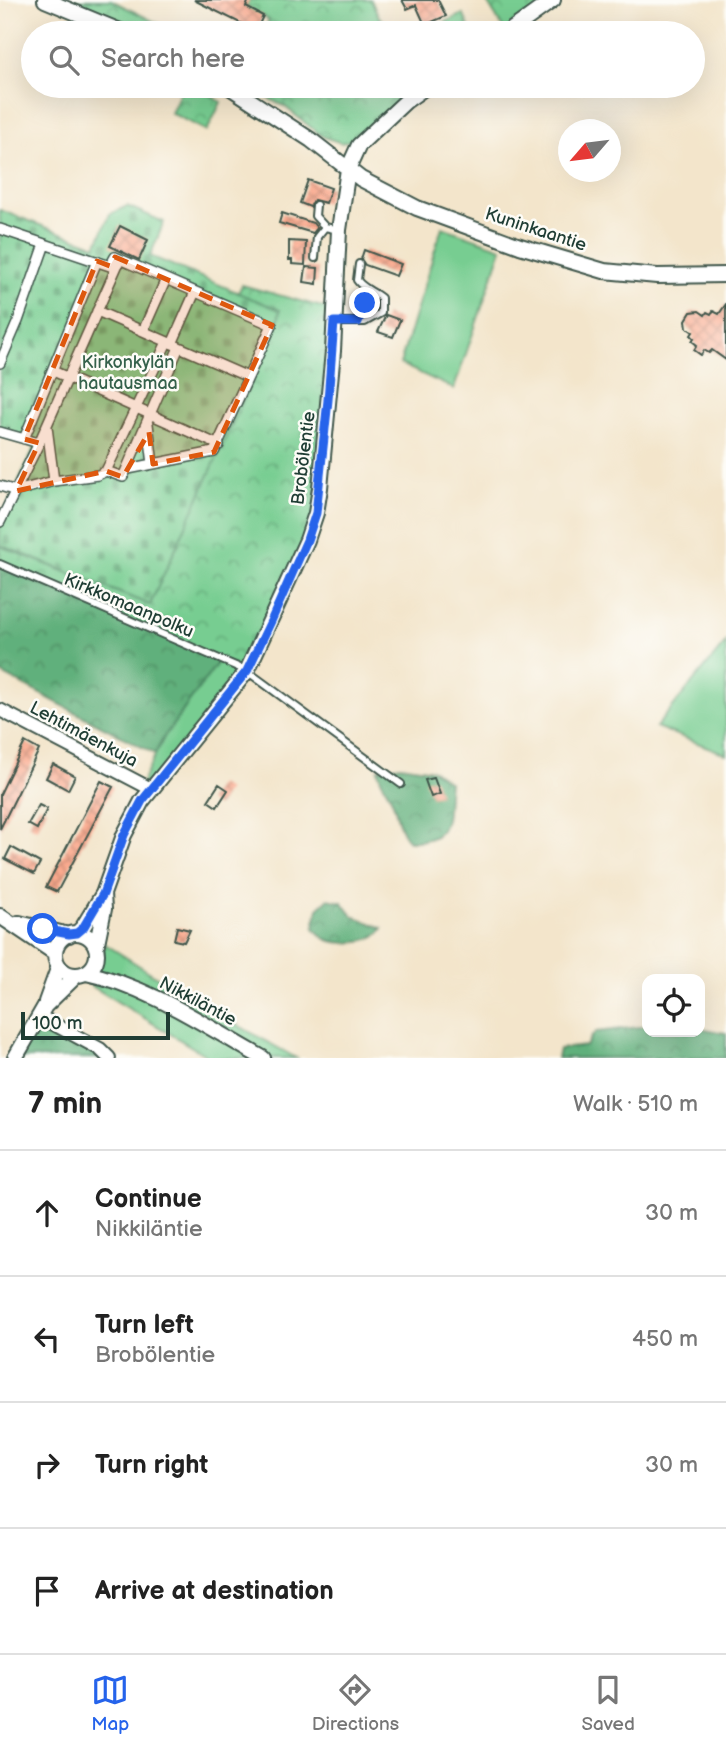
<!DOCTYPE html>
<html lang="en">
<head>
<meta charset="utf-8">
<style>
  body { margin:0; font-family:"Balsamiq Sans",sans-serif; background:#f2f2f2; color:#222 }
  .controls { position:absolute; right:21px; bottom:21px; display:grid; overflow:hidden; border-radius:14px; box-shadow:0 7px 28px #0002 }
  .controls button { width:63px; height:63px; display:grid; place-items:center; padding:0; border:0; border-bottom:2px solid #e0e0e0; background:#fff; color:#222; font:35px sans-serif }
  .compass { position:absolute; left:558px; top:119px; width:63px; height:63px; border-radius:50%; background:#fff; box-shadow:0 7px 28px #0002; rotate:242deg }
  .scale { position:absolute; left:21px; bottom:18px; width:149px; box-sizing:border-box; padding-left:7px; border:4px solid #1f3d34; border-top:0; font-size:19px; line-height:24px; white-space:nowrap; color:#1f3d34; -webkit-text-stroke:5px #fdfcf7; paint-order:stroke }
  .stop { position:absolute; width:21px; height:21px; margin:-16px; border:5px solid #2563eb; border-radius:50%; background:#fff }
  .stop.end { background:#2563eb; border-color:#fff; box-shadow:0 2px 7px #0008 }
  .list { margin:0; padding:0; list-style:none }
  h2 { display:flex; justify-content:space-between; align-items:center; height:91px; margin:0; padding:0 28px; font-size:30px }
  h2 small { font-size:23px; font-weight:400; color:#767676 }
  .list li { display:grid; grid-template-columns:46px 1fr auto; gap:21px; align-items:center; box-sizing:border-box; height:126px; padding:0 28px; border-top:2px solid #e0e0e0 }
  .list b { display:block; font-size:26px; white-space:nowrap }
  .list p { margin:0; font-size:23px; white-space:nowrap; color:#767676 }
  .list em { font-size:23px; font-style:normal; color:#767676 }
  .icon { flex:none; width:38px; height:38px; fill:none; stroke:currentColor; stroke-width:2; stroke-linecap:round; stroke-linejoin:round }
  .map { position:relative; flex:none; width:726px; height:1058px; overflow:hidden }
  .search { position:absolute; background:#fff; box-shadow:0 7px 28px #0002; left:21px; right:21px; top:21px; height:77px; display:flex; align-items:center; gap:18px; box-sizing:border-box; padding:0 24px; border-radius:38px; color:#767676; font-size:26px }
  .sheet { height:595px; background:#fff }
  nav { display:flex; justify-content:space-around; align-items:center; box-sizing:border-box; height:98px; border-top:2px solid #e0e0e0; background:#fff; font-size:19px; color:#767676 }
  nav a { display:grid; justify-items:center; gap:4px }
  nav .on { color:#2563eb }
  .map>svg:first-child { display:block }
  .grass { fill:#77cd91; stroke:#4b8562; stroke-width:2 }
  .forest { fill:url(#forest-crowns); stroke:#407658; stroke-width:2 }
  .cemetery { fill:url(#cemetery-stones); stroke:#4b8562; stroke-width:2 }
  .park { fill:url(#park-crowns); stroke:#4b8562; stroke-width:2 }
  .building { fill:url(#building-cross-hatch) }
  .lines { fill:none; stroke-linecap:round; stroke-linejoin:round }
  .service-casing { stroke:#3f564b; stroke-width:10 }
  .pedestrian-casing { stroke:#3f564b; stroke-width:12 }
  .minor-casing { stroke:#3f564b; stroke-width:16 }
  .tertiary-casing { stroke:#3f564b; stroke-width:18 }
  .service { stroke:#fff; stroke-width:6 }
  .pedestrian { stroke:#fff; stroke-width:9 }
  .minor { stroke:#fff; stroke-width:12 }
  .tertiary { stroke:#fff; stroke-width:14 }
  .route { stroke:#2563eb; stroke-width:9 }
  .marked { fill:#de580e; fill-opacity:0.2; stroke:#de580e; stroke-width:5; stroke-dasharray:14 9; stroke-linejoin:round }
  .labels { text-anchor:middle; stroke-width:5; stroke-linejoin:round; paint-order:stroke }
  .street-label { font-size:18px; fill:#1f3d34; stroke:#fdfcf7 }
  .park-label { font-size:18px; fill:#35614b; stroke:#fdfcf7 }
</style>
</head>
<body>
<div class="map">
<svg width="726" height="1058" viewBox="0 0 726 1058">
  <defs>
    <pattern id="forest-crowns" width="20" height="18" patternUnits="userSpaceOnUse" patternTransform="scale(1.75)"><rect width="20" height="18" fill="#61b07b"/><path d="M2 6a3 3 0 1 1 6 0M12 15a3 3 0 1 1 6 0" fill="none" stroke="#4f9066"/></pattern>
    <pattern id="cemetery-stones" width="16" height="16" patternUnits="userSpaceOnUse" patternTransform="scale(1.75)"><rect width="16" height="16" fill="#77cd91"/><path d="M2 7V4a2 2 0 0 1 4 0v3zM10 15v-3a2 2 0 0 1 4 0v3z" fill="#61a877"/></pattern>
    <pattern id="park-crowns" width="20" height="18" patternUnits="userSpaceOnUse" patternTransform="scale(1.75)"><rect width="20" height="18" fill="#77cd91"/><path d="M2 6a3 3 0 1 1 6 0M12 15a3 3 0 1 1 6 0" fill="none" stroke="#61a877"/></pattern>
    <pattern id="building-cross-hatch" width="8" height="8" patternUnits="userSpaceOnUse" patternTransform="scale(1.75)"><rect width="8" height="8" fill="#faa98d"/><path d="M0 0l8 8M0 8l8-8" fill="none" stroke="#ca8b74"/></pattern>
  </defs>
  <rect width="100%" height="100%" fill="#fdfcf7"/>
  <filter id="ink" filterUnits="userSpaceOnUse"><feTurbulence type="fractalNoise" baseFrequency=".0143" numOctaves="2"/><feDisplacementMap in="SourceGraphic" scale="14" xChannelSelector="R" yChannelSelector="G"/><feConvolveMatrix kernelMatrix="1 2 1 2 8 2 1 2 1" color-interpolation-filters="sRGB"/></filter>
  <filter id="wash" filterUnits="userSpaceOnUse"><feTurbulence type="fractalNoise" baseFrequency=".00686" numOctaves="4" result="noise"/><feDisplacementMap in="SourceGraphic" scale="28" xChannelSelector="R" yChannelSelector="G"/><feGaussianBlur stdDeviation="1.57" result="paint"/><feColorMatrix in="noise" values="0 0 0 0 0 0 0 0 0 0 0 0 0 0 0 0 0 1.4 0 .05"/><feComposite in="paint" operator="in"/></filter>
  <g filter="url(#wash)">
    <rect width="100%" height="100%" fill="#f3e5cb"/>
    <path class="grass" d="M442,227L502,248L454,389L400,364Z
      M726,642V754L656,727Z
      M220,659L247,671L151,789L141,784L164,737Z
      M105,944L195,1001L296,1058H210L90,985Z"/>
    <path class="forest" d="M0,567L220,659L164,737L155,754L0,673Z
      M400,765L433,770L449,782C445,816 454,842 409,841C398,831 398,814 392,800C388,789 379,781 378,769Z
      M328,899L342,902L353,916L383,928C375,943 341,946 326,939C321,937 318,932 314,928L318,908Z
      M36,1022L92,1045L102,1058H15Z
      M647,1026V1032H700V1028L726,1033V1058H557L559,1049L586,1046L591,1037L596,1032Z"/>
    <path class="cemetery" d="M463,14L472,33H450L445,22Z
      M127,206L164,222L150,256L280,310L278,323L150,605L0,545V521L36,444L0,434V210L96,246L110,214Z"/>
    <path class="park" d="M68,0H111L177,33H125L97,21L100,13Z
      M249,0H371L379,17L393,33H380L374,24L338,33H262L269,20L246,7Z
      M486,0H553L506,33Z
      M183,86H196L221,102L207,131L171,113Z
      M243,86H418L368,129L352,140L341,143L322,136L284,106Z
      M242,285L329,309L316,513L247,671L0,564V546L150,605L278,323L280,310L238,293Z"/>
    <g id="blocks">
      <path class="building" d="M194,0H249L246,7L263,16L256,31Z
        M402,0H438L446,16L425,25L416,5L407,9Z
        M308,180L331,188L326,203L314,200L310,207L300,203Z
        M282,213L313,223L317,228L313,233L279,223Z
        M120,226L148,240L139,260L110,246Z
        M289,241L306,242L305,265L292,264V260H289Z
        M364,250L401,264L396,276L365,265L361,259Z
        M306,267L318,268L317,284L304,282Z
        M726,304V360L712,350L709,353L704,350L701,355L694,350L697,345L692,341L694,338L691,335L693,332L687,328L686,320L691,312L699,311L705,315L707,312L711,314L713,311L719,314Z
        M386,315L400,320L393,337L378,332Z
        M25,742L39,750L0,829V794Z
        M53,764L75,776L68,790L46,778Z
        M434,778L440,794L431,797L425,780Z
        M101,781L113,787L57,892L46,887Z
        M219,784L228,790L217,807L208,801Z
        M39,805L47,809L37,829L28,824Z
        M11,847L40,863L34,874L5,859Z
        M177,927L190,930L184,942L174,940Z"/>
    </g>
  </g>
  <g filter="url(#ink)">
    <use href="#blocks" fill-opacity="0" stroke="#3f564b" stroke-width="2"/>
    <g class="lines">
      <g class="service-casing">
        <path id="service" d="M374,31L388,27L393,33
          M316,205L315,216L325,227L339,230
          M315,258L317,237L325,227
          M335,322H365L381,313V298C373,291 363,289 357,280L359,264
          M358,322L365,303L367,289
          M0,564L247,671L401,784"/>
      </g>
      <g class="pedestrian-casing">
        <path id="pedestrian" d="M0,229L110,266L115,257L272,325L214,452L128,469
          M97,311L248,377
          M143,331L166,279
          M172,344L195,292
          M0,363L18,321L45,244
          M53,371L219,445
          M148,424L153,464
          M47,427L54,481
          M0,432L39,443
          M24,439L97,261
          M106,471L167,342
          M0,486L16,491L54,481L98,475L106,471L123,477L179,347
          M0,522L39,443L118,264L115,257"/>
      </g>
      <g class="minor-casing">
        <path id="minor" d="M0,710L151,789
          M39,1016L100,1049L109,1058"/>
      </g>
      <g class="tertiary-casing">
        <path id="tertiary" d="M45,0L125,33
          M507,33L553,0
          M228,86L311,140L361,179L417,208L520,246L604,271L657,276L726,275
          M0,916L55,953
          M19,923L69,935
          M77,933L83,927L103,894L124,835L142,801L247,671L307,540L316,513L320,488L333,351L339,230L348,169L359,145L406,101L427,86
          M55 954a21 21 0 1 1 42 0a21 21 0 1 1-42 0Z
          M96,948L104,909L103,894
          M86,973C149,986 207,1027 263,1058
          M46,1002L59,966
          M15,1058L45,1006L77,975"/>
      </g>
      <use href="#service" class="service"/>
      <use href="#pedestrian" class="pedestrian"/>
      <use href="#minor" class="minor"/>
      <use href="#tertiary" class="tertiary"/>
    </g>
  </g>
  <g class="lines" filter="url(#ink)">
    <path class="route" d="M43,929L69,934L77,933L83,928L103,894L124,835L142,801L247,671L272,619L307,540L316,513L328,400L334,322H358L365,303"/>
  </g>
  <path class="marked" d="M115,257L272,325L214,452L153,464L149,432L123,477L106,471L16,491L39,443L24,439L97,261L110,266Z"/>
  <g class="labels">
    <g class="street-label">
      <text transform="translate(536 229) rotate(18)" y="6">Kuninkaantie</text>
      <text transform="translate(303 458) rotate(-83)" y="6">Brobölentie</text>
      <text transform="translate(129 605) rotate(23)" y="6">Kirkkomaanpolku</text>
      <text transform="translate(84 734) rotate(28)" y="6">Lehtimäenkuja</text>
      <text transform="translate(198 1001) rotate(28)" y="6">Nikkiläntie</text>
    </g>
    <g class="park-label">
      <text x="128" y="368">Kirkonkylän<tspan x="128" dy="21">hautausmaa</tspan></text>
    </g>
  </g>
</svg>
<div class="controls">
<button><svg class="icon" aria-label="locate" viewBox="0 0 24 24"><circle cx="12" cy="12" r="6"/><path d="M12 2v4M12 18v4M2 12h4M18 12h4"/></svg></button>
</div>
<svg class="compass" viewBox="-18 -18 36 36"><path d="M0-13l5 13h-10z" fill="#e53935"/><path d="M0 13l5-13h-10z" fill="#767676"/></svg>
<div class="scale">100 m</div>
<div class="stop" style="left:43px;top:929px"></div>
<div class="stop end" style="left:365px;top:303px"></div>
<div class="search"><svg class="icon" aria-label="search" viewBox="0 0 24 24"><circle cx="10" cy="10" r="6"/><path d="M15 15l6 6"/></svg>Search here</div>
</div>
<section class="sheet">
<h2>7 min<small>Walk · 510 m</small></h2>
<ul class="list">
<li><svg class="icon" aria-label="ahead" viewBox="0 0 24 24"><path d="M12 20V5M6 11l6-6 6 6"/></svg><div><b>Continue</b><p>Nikkiläntie</p></div><em>30 m</em></li>
<li><svg class="icon" aria-label="left" viewBox="0 0 24 24"><path d="M17 20v-9H6M10 6l-5 5 5 5"/></svg><div><b>Turn left</b><p>Brobölentie</p></div><em>450 m</em></li>
<li><svg class="icon" aria-label="right" viewBox="0 0 24 24"><path d="M7 20v-9h11M14 6l5 5-5 5"/></svg><div><b>Turn right</b></div><em>30 m</em></li>
<li><svg class="icon" aria-label="arrive" viewBox="0 0 24 24"><path d="M6 21V4h12l-3 4 3 4H6"/></svg><div><b>Arrive at destination</b></div></li>
</ul>
</section>
<nav>
<a class="on"><svg class="icon" aria-label="map" viewBox="0 0 24 24"><path d="M3 6l6-2 6 2 6-2v14l-6 2-6-2-6 2zM9 4v14M15 6v14"/></svg>Map</a>
<a><svg class="icon" aria-label="directions" viewBox="0 0 24 24"><path d="M12 3l9 9-9 9-9-9zM9 14v-3h6M13 9l2 2-2 2"/></svg>Directions</a>
<a><svg class="icon" aria-label="saved" viewBox="0 0 24 24"><path d="M7 4h10v16l-5-4-5 4z"/></svg>Saved</a>
</nav>
</body>
</html>
